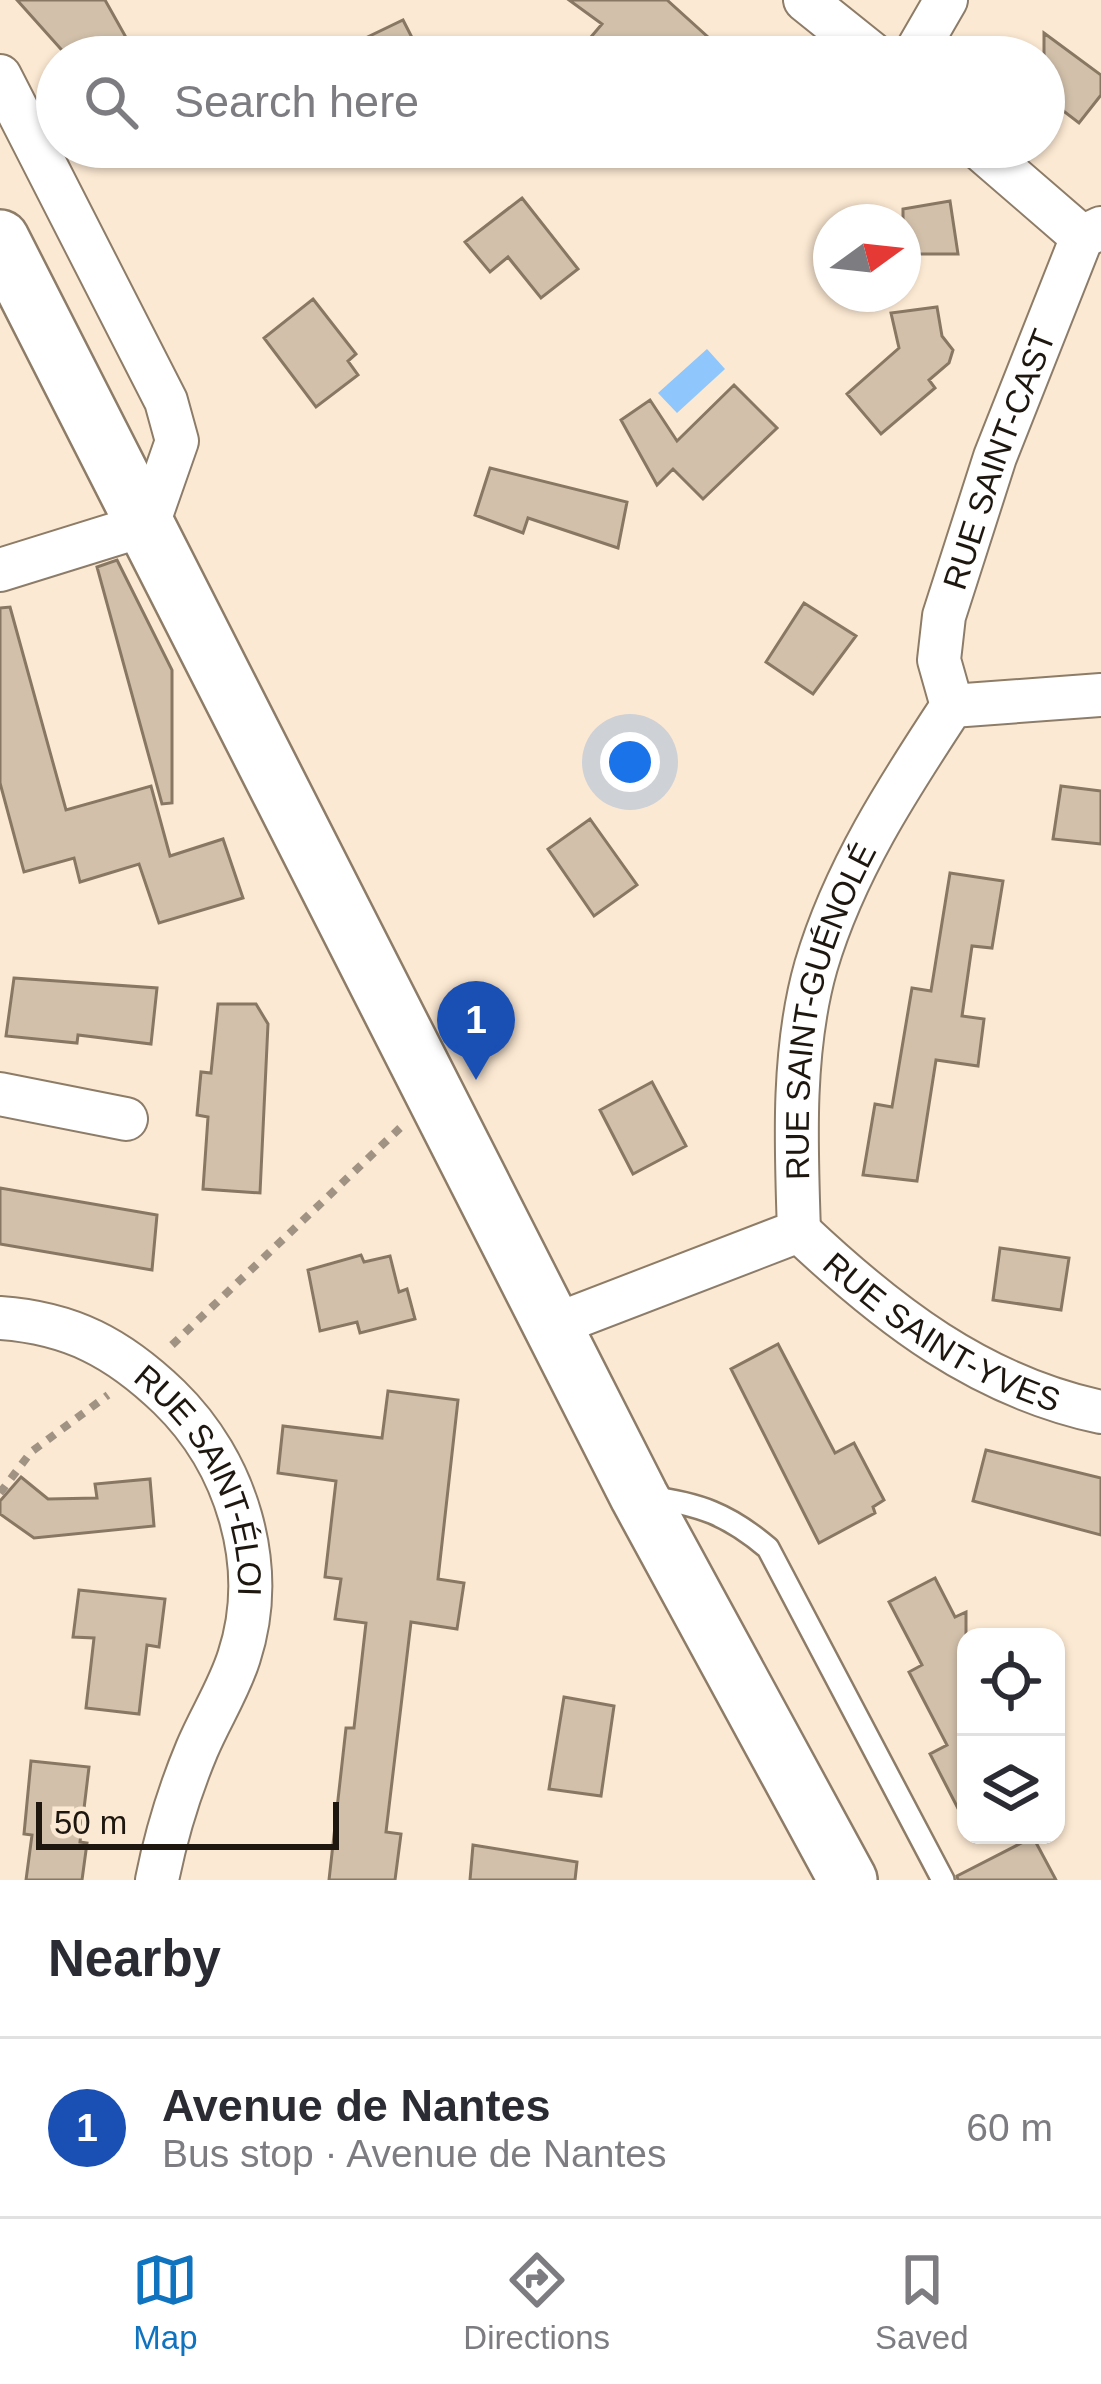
<!DOCTYPE html>
<html lang="en">
<head>
<meta charset="utf-8">
<style>
  body { margin:0; font-family:Arial,sans-serif; background:#f7f7f7; color:#2b2b33 }
  .controls { position:absolute; right:36px; bottom:36px; display:grid; overflow:hidden; border-radius:24px; box-shadow:0 3px 9px #0004 }
  .controls button { width:108px; height:108px; display:grid; place-items:center; padding:0; border:0; border-bottom:3px solid #e1e1e2; background:#fff; color:#2b2b33; font:60px sans-serif }
  .compass { position:absolute; left:813px; top:204px; width:108px; height:108px; border-radius:50%; background:#fff; box-shadow:0 3px 9px #0004; rotate:75deg }
  .scale { position:absolute; left:36px; bottom:30px; width:303px; box-sizing:border-box; padding-left:12px; border:6px solid #1d170f; border-top:0; font-size:33px; line-height:42px; white-space:nowrap; color:#1d170f; -webkit-text-stroke:9px #fce9d3; paint-order:stroke }
  .you { position:absolute; left:630px; top:762px; width:42px; height:42px; margin:-30px; border:9px solid #fff; border-radius:50%; background:#1a73e8; box-shadow:0 0 0 18px #1a73e833 }
  .badge { display:grid; place-items:center; width:78px; height:78px; border-radius:50%; background:#0f73bf; color:#fff; font-size:39px; font-weight:700 }
  .pin { position:absolute; translate:-50% -99px; filter:drop-shadow(0 3px 6px #0008) }
  .pin::after { content:''; position:absolute; top:63px; width:42px; height:36px; background:inherit; clip-path:polygon(0 0,100% 0,50% 100%) }
  .list { margin:0; padding:0; list-style:none }
  h2 { display:flex; justify-content:space-between; align-items:center; height:156px; margin:0; padding:0 48px; font-size:51px }
  h2 small { font-size:39px; font-weight:400; color:#7c7c81 }
  .list li { display:grid; grid-template-columns:78px 1fr auto; gap:36px; align-items:center; box-sizing:border-box; height:180px; padding:0 48px; border-top:3px solid #e1e1e2 }
  .list b { display:block; font-size:45px; white-space:nowrap }
  .list p { margin:0; font-size:39px; white-space:nowrap; color:#7c7c81 }
  .list em { font-size:39px; font-style:normal; color:#7c7c81 }
  .icon { flex:none; width:66px; height:66px; fill:none; stroke:currentColor; stroke-width:2; stroke-linecap:round; stroke-linejoin:round }
  .map { position:relative; flex:none; width:1101px; height:1880px; overflow:hidden }
  .search { position:absolute; background:#fff; box-shadow:0 3px 9px #0004; left:36px; right:36px; top:36px; height:132px; display:flex; align-items:center; gap:30px; box-sizing:border-box; padding:0 42px; border-radius:66px; color:#7c7c81; font-size:45px }
  .sheet { height:336px; background:#fff }
  nav { display:flex; justify-content:space-around; align-items:center; box-sizing:border-box; height:168px; border-top:3px solid #e1e1e2; background:#fff; font-size:33px; color:#7c7c81 }
  nav a { display:grid; justify-items:center; gap:6px }
  nav .on { color:#0f73bf }
  .map>svg:first-child { display:block }
  .water { fill:#8fc6fc }
  .building { fill:#d2c0aa; stroke:#887763; stroke-width:3 }
  .lines { fill:none; stroke-linecap:round; stroke-linejoin:round }
  .service-casing { stroke:#8d7c68; stroke-width:26 }
  .minor-casing { stroke:#8d7c68; stroke-width:46 }
  .secondary-casing { stroke:#8d7c68; stroke-width:62 }
  .path { stroke:#a19383; stroke-width:8; stroke-dasharray:9 9; stroke-linecap:butt }
  .service { stroke:#fff; stroke-width:21 }
  .minor { stroke:#fff; stroke-width:42 }
  .secondary { stroke:#fff; stroke-width:57 }
  .labels { text-anchor:middle; stroke-width:10; stroke-linejoin:round; paint-order:stroke }
  .street-label { font-size:33px; fill:#1d170f; stroke:#fce9d3 }
</style>
</head>
<body>
<div class="map">
<svg width="1101" height="1880" viewBox="0 0 1101 1880">
  <rect width="100%" height="100%" fill="#fce9d3"/>
  <path class="water" d="M707,349L725,369L677,413L658,393Z"/>
  <path class="building" d="M17,0H105L137,57H68Z
    M569,0H667L730,57H574L602,24Z
    M403,20L422,57H326Z
    M1044,33L1101,75V95L1079,123L1044,96Z
    M522,198L578,269L541,298L508,257L490,272L465,242Z
    M950,201L958,254H903V209Z
    M313,299L356,354L348,361L358,375L316,407L264,338Z
    M937,307L942,336L953,350L949,363L929,380L935,388L881,434L847,394L899,348L891,313Z
    M734,385L777,428L703,499L673,469L657,485L621,420L650,400L677,441Z
    M490,468L627,502L618,548L528,518L523,533L475,515Z
    M117,560L172,670V803L162,804L97,567Z
    M804,603L856,636L813,694L766,662Z
    M10,607L66,810L151,786L170,856L223,839L243,898L159,923L139,864L80,882L74,858L24,872L0,783V608Z
    M1061,786L1101,791V844L1053,839Z
    M590,819L637,885L594,916L548,849Z
    M950,873L1003,881L992,948L972,946L962,1016L984,1019L978,1066L936,1060L917,1181L863,1175L875,1104L892,1107L912,988L931,991Z
    M14,978L157,988L151,1044L78,1035L77,1043L6,1036Z
    M218,1004H256L268,1024L260,1193L203,1189L208,1117L197,1115L201,1072L211,1073Z
    M652,1082L686,1146L633,1174L600,1110Z
    M0,1188L157,1215L152,1270L0,1244Z
    M1000,1248L1069,1258L1061,1310L993,1300Z
    M361,1255L364,1262L390,1256L399,1292L407,1289L415,1319L360,1333L357,1322L320,1331L308,1270Z
    M778,1344L835,1453L854,1443L884,1500L873,1507L875,1513L819,1543L731,1369Z
    M388,1391L458,1400L438,1579L464,1583L457,1629L411,1622L386,1832L401,1834L395,1880H329L346,1728H354L366,1623L335,1619L341,1579L325,1577L336,1481L278,1473L283,1426L382,1438Z
    M986,1450L1101,1478V1535L973,1501Z
    M21,1477L48,1499L97,1498L95,1484L150,1479L154,1526L34,1538L0,1514V1501Z
    M935,1578L955,1617L966,1612V1824L930,1754L947,1745L909,1672L922,1665L889,1602Z
    M79,1590L165,1599L159,1647L147,1645L139,1714L86,1708L94,1638L73,1637Z
    M564,1697L614,1706L601,1796L549,1789Z
    M31,1761L89,1767L80,1842L87,1843L82,1880H26L32,1835L24,1834Z
    M1033,1837L1056,1880H958L957,1876Z
    M473,1845L577,1862L575,1880H470Z"/>
  <g class="lines">
    <g class="service-casing">
      <path id="service" d="M648,1497C699,1504 728,1514 768,1548L943,1880"/>
    </g>
    <g class="minor-casing">
      <g id="minor">
        <path d="M805,0L876,57"/>
        <path d="M913,57L946,0"/>
        <path d="M0,76L166,401L177,441L148,524L0,570"/>
        <path d="M978,147L1082,237"/>
        <path id="s1" d="M952,706L939,660L944,616L995,457L1082,237L1101,228"/>
        <path d="M0,1094L126,1119"/>
        <path id="s2" d="M799,1231C887,1314 979,1386 1101,1412"/>
        <path id="s3" d="M0,1318C71,1323 118,1348 169,1397C236,1462 269,1565 239,1657C229,1689 210,1718 197,1749C179,1792 166,1835 157,1880"/>
        <path id="s4" d="M552,1326L799,1231C796,1145 792,1050 816,966C844,871 898,788 952,706L1101,695"/>
      </g>
    </g>
    <g class="secondary-casing">
      <path id="secondary" d="M0,239L639,1496L848,1880"/>
    </g>
    <path class="path" d="M172,1345L400,1128
      M0,1493L31,1452L108,1395"/>
    <use href="#service" class="service"/>
    <use href="#minor" class="minor"/>
    <use href="#secondary" class="secondary"/>
  </g>
  <g class="labels">
    <g class="street-label">
      <text dy="12" stroke="none"><textPath href="#s1" startOffset="258">RUE SAINT-CAST</textPath></text>
      <text dy="12" stroke="none"><textPath href="#s4" startOffset="489">RUE SAINT-GUÉNOLÉ</textPath></text>
      <text dy="12" stroke="none"><textPath href="#s2" startOffset="177">RUE SAINT-YVES</textPath></text>
      <text dy="12" stroke="none"><textPath href="#s3" startOffset="282">RUE SAINT-ÉLOI</textPath></text>
    </g>
  </g>
</svg>
<div class="controls">
<button><svg class="icon" aria-label="locate" viewBox="0 0 24 24"><circle cx="12" cy="12" r="6"/><path d="M12 2v4M12 18v4M2 12h4M18 12h4"/></svg></button>
<button><svg class="icon" aria-label="layers" viewBox="0 0 24 24"><path d="M12 4l9 5-9 5-9-5zM3 14l9 5 9-5"/></svg></button>
</div>
<svg class="compass" viewBox="-18 -18 36 36"><path d="M0-13l5 13h-10z" fill="#e53935"/><path d="M0 13l5-13h-10z" fill="#7c7c81"/></svg>
<div class="scale">50 m</div>
<div class="you"></div>
<div class="pin badge" style="left:476px;top:1080px;background:#1a4fb4">1</div>
<div class="search"><svg class="icon" aria-label="search" viewBox="0 0 24 24"><circle cx="10" cy="10" r="6"/><path d="M15 15l6 6"/></svg>Search here</div>
</div>
<section class="sheet">
<h2>Nearby<small></small></h2>
<ul class="list">
<li><span class="badge" style="background:#1a4fb4">1</span><div><b>Avenue de Nantes</b><p>Bus stop · Avenue de Nantes</p></div><em>60 m</em></li>
</ul>
</section>
<nav>
<a class="on"><svg class="icon" aria-label="map" viewBox="0 0 24 24"><path d="M3 6l6-2 6 2 6-2v14l-6 2-6-2-6 2zM9 4v14M15 6v14"/></svg>Map</a>
<a><svg class="icon" aria-label="directions" viewBox="0 0 24 24"><path d="M12 3l9 9-9 9-9-9zM9 14v-3h6M13 9l2 2-2 2"/></svg>Directions</a>
<a><svg class="icon" aria-label="saved" viewBox="0 0 24 24"><path d="M7 4h10v16l-5-4-5 4z"/></svg>Saved</a>
</nav>
</body>
</html>
